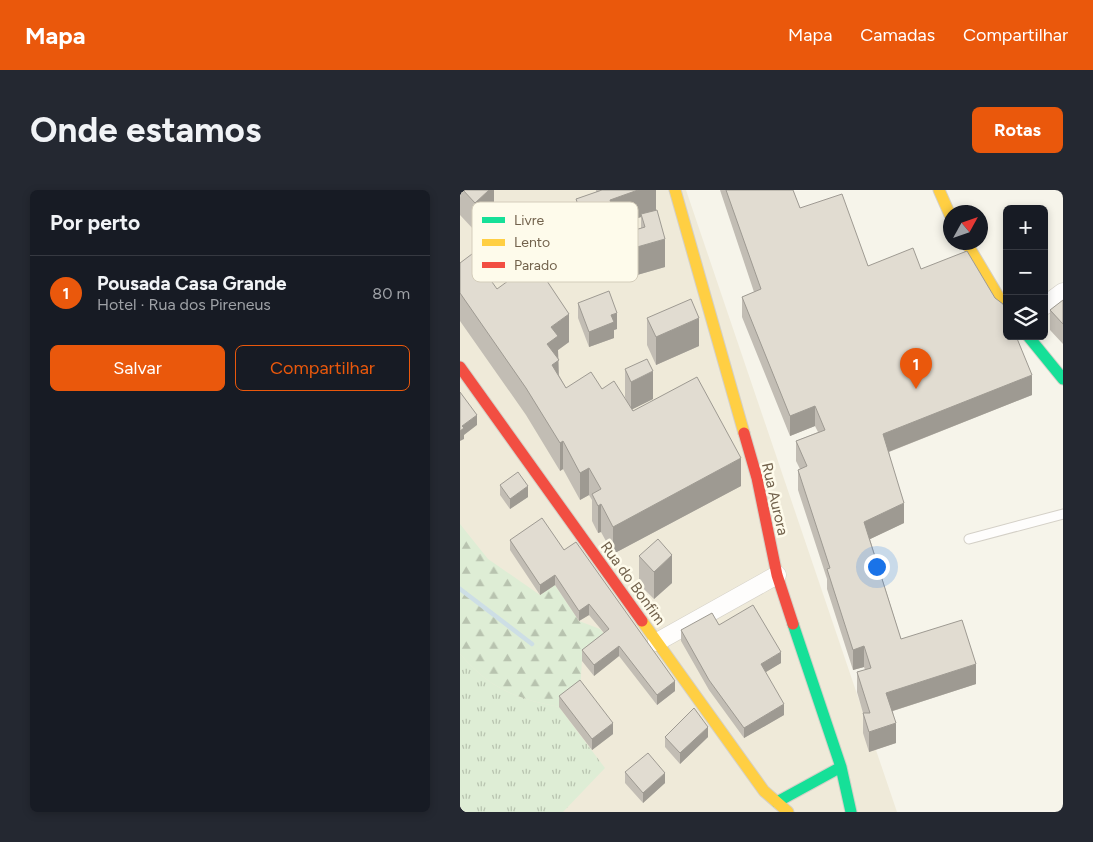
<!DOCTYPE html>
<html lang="pt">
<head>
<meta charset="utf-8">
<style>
  body { margin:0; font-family:Figtree,sans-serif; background:#242831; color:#f1f3f6 }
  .controls { position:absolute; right:15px; top:15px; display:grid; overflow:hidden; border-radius:8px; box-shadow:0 2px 8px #0003 }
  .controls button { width:45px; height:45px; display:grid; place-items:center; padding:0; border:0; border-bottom:1px solid #363941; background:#171b24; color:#f1f3f6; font:25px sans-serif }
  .compass { position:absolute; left:483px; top:15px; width:45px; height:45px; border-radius:50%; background:#171b24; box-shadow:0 2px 8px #0003; rotate:50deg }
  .you { position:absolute; left:416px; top:376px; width:18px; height:18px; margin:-12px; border:4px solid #fff; border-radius:50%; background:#1a73e8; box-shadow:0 0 0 8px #1a73e833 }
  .badge { display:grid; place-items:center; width:32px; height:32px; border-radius:50%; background:#ea580c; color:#fff; font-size:16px; font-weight:700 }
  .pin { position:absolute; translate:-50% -41px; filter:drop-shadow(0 1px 2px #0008) }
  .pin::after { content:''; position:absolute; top:26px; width:18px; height:15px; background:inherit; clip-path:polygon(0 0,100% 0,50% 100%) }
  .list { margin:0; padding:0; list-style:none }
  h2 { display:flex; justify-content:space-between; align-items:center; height:65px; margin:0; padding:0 20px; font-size:21px }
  h2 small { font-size:16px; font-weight:400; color:#9ea1a6 }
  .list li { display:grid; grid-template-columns:32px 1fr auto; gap:15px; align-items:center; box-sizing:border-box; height:75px; padding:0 20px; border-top:1px solid #363941 }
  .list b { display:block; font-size:19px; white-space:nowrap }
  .list p { margin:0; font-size:16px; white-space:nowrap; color:#9ea1a6 }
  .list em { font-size:16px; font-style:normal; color:#9ea1a6 }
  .actions { display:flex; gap:10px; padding:15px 20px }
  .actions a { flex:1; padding:11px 0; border:1px solid #ea580c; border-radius:8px; text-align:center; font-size:18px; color:#ea580c }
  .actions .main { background:#ea580c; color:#fff }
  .icon { flex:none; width:28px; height:28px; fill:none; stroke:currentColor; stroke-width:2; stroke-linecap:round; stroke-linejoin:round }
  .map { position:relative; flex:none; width:603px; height:622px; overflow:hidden; border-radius:8px }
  header { display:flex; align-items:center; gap:30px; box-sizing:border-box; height:70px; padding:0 25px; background:#ea580c; color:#fff }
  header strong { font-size:24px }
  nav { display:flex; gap:28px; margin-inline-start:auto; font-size:18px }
  .intro { display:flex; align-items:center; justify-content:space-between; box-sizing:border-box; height:120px; padding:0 30px }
  h1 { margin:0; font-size:35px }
  .button { padding:12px 22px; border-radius:8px; background:#ea580c; color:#fff; font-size:18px; font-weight:700 }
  main { display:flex; gap:30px; padding:0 30px }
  aside { flex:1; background:#171b24; border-radius:8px; box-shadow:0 2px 8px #0003 }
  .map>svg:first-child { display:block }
  .residential { fill:#efead9 }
  .grass { fill:url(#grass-tufts) }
  .forest { fill:url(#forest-firs) }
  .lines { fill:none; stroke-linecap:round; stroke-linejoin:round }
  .stream { stroke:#cddee5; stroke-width:4.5 }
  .lane-casing { stroke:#d4d0c7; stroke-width:11 }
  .street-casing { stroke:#d4d0c7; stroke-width:19 }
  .fast-casing { stroke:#d4d0c7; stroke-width:13 }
  .slow-casing { stroke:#d4d0c7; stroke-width:13 }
  .jam-casing { stroke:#d4d0c7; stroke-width:13 }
  .lane { stroke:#fefdfc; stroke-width:9 }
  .street { stroke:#fefdfc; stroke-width:18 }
  .fast { stroke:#16e098; stroke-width:11 }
  .slow { stroke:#ffcf43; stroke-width:11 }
  .jam { stroke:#f24e42; stroke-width:11 }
  .wall { fill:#c2bdb4 }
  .shaded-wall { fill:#9e9a92 }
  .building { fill:#e1dcd1; stroke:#9e9a92 }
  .labels { text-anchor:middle; stroke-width:5; stroke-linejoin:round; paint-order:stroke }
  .street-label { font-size:15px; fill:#72624c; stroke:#fefbeb }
  .key { fill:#fefbeb; stroke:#d4cdbb; stroke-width:1 }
  .key-label { font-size:14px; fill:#72624c }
</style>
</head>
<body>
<header>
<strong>Mapa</strong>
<nav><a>Mapa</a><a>Camadas</a><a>Compartilhar</a></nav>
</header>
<div class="intro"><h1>Onde estamos</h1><a class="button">Rotas</a></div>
<main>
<aside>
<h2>Por perto<small></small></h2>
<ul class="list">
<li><span class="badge">1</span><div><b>Pousada Casa Grande</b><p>Hotel · Rua dos Pireneus</p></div><em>80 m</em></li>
</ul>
<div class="actions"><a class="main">Salvar</a><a>Compartilhar</a></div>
</aside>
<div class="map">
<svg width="603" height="622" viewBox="0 0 603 622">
  <defs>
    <pattern id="grass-tufts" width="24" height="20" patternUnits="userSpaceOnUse" patternTransform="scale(1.25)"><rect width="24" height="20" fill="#deedd5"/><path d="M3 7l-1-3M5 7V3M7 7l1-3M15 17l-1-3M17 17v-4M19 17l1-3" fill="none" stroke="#b8c3af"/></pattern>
    <pattern id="forest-firs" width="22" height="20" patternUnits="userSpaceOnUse" patternTransform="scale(1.25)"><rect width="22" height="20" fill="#deedd5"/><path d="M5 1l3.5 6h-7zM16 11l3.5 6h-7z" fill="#b8c3af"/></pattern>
  </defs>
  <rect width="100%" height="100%" fill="#f6f4ea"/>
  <path class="residential" d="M0,0H226L437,622H0Z"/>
  <path class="grass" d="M0,464C31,499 54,508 99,517L145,578L103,622H0Z"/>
  <path class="forest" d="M0,334L28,369L80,405L95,395L119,431L140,439L149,450L122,470L120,501L99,517C54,508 31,499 0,464Z"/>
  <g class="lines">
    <path class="stream" d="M0,399L72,454"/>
    <g class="lane-casing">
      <path id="lane" d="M509,349L603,324"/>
    </g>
    <g class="street-casing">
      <path id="street" d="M584,116L603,102
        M197,452L317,385"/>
    </g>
    <g class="fast-casing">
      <path id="fast" d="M568,146L603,189
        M333,434L381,577L391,622
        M317,612L381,577"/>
    </g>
    <g class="slow-casing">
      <path id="slow" d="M215,0L284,243
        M479,0L490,25
        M506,52L547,121
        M182,431L304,601L328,622"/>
    </g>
    <g class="jam-casing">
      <path id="jam" d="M0,177L182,431
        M284,243L297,288L317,385L333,434"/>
    </g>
    <use href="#lane" class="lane"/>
    <use href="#street" class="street"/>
    <use href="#fast" class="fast"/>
    <use href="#slow" class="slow"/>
    <use href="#jam" class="jam"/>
  </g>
  <path class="wall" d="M0,0H34V24L15,41L0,25Z
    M136,0H196V20L205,77L170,87L165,71V43L181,38V27L153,37V47L124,58L116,37V9L136,2Z
    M260,0H333L340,18L408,76L461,79L572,205L429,262L444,333L410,349L441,449L516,494L433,521L436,553L409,562L403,543V523L397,502V482L405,480L404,477L393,480L367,399V389L338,300V280L340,279L336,271V251L358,242L355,236L330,246L282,127V107L294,102Z
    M0,73L37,99L109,152L98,160L99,185L106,198L142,199L167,212L165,207V179L193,209L172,219L173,221L281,296L153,364L141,342L138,343L132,331V310L129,305L120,310L103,279L100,281L66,225L0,131Z
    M603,110V154L590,140V120Z
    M118,113L157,139L154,140V148L129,157L118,128Z
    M187,128L239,156L196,175L187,155Z
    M40,295L68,307L50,319L40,305Z
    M50,350L104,360L215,501L197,515L159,466L134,486L122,471V460L144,443L129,425L119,431L95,395L80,405L50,360Z
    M179,366L212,393L194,409L179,394Z
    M259,435L321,473L305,482L324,525L284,548L249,500L221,451V440Z
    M99,506L153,544L132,560L99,517Z
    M205,547H248L220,574L205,557Z
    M165,582L205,593L183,613L165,593Z"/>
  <path class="shaded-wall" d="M29,0H34V24L15,41V13Z
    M178,0H196V21L181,24V27L153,37V47L124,58V30L150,10Z
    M205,49V77L170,87V59Z
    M157,123V139L154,140V148L129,157V142L151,125Z
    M109,124V152L98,160L99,198L92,202L87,154L91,137Z
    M239,128V156L196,175V147Z
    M193,181V209L171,220V192Z
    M572,185V205L423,264V244Z
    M355,216V236L330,246V226Z
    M17,225V235L4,245V249L0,251V241L2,236Z
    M103,251V279L100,281V253Z
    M281,268V296L153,364V337Z
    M129,278V305L120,310V283Z
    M68,296V307L50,319V309Z
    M444,313V333L404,352V332Z
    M141,314V342L138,343V316Z
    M212,365V393L194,409V382Z
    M95,385V395L80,405V395Z
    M129,414V425L119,431V421Z
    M159,456V466L134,486V475Z
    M404,456V477L393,480V460Z
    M321,462V473L301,485V474Z
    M516,474V494L426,523V503Z
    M215,491V501L197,515V505Z
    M324,514V525L284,548V538Z
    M153,533V544L132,560V549Z
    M436,533V553L409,562V542Z
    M248,537V547L220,574V563Z
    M205,583V593L183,613V603Z"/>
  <path class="building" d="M3,0H29L15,13Z
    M142,0H178L150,10L153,20L124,30L116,9Z
    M266,0H333L340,18L382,4L408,76L453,58L461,79L507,61L535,108L543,114L547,123V146H556L572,185L423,244L444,313L404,332L441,449L502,430L516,474L426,503L436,533L409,542L403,523H410L397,482L411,478L404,456L393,460L367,379L370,378L338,280L347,276L336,251L365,240L355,216L330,226L282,107L301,99Z
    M197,20L205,49L170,59L165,43L185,37L181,24Z
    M12,64L37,99L74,72L81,82L109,124L91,137L98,146L87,154L99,170L92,175L106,198L131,182L142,199L154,191L173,221L237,187L281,268L153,337L141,314L138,316L132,304L141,299L129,278L120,283L103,251L100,253L66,198L0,103V73Z
    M149,101L157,123L151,125L154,132L129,142L118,113Z
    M231,109L239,128L196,147L187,128Z
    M603,110V134L590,120Z
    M187,169L193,181L171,192L165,179Z
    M0,202L17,225L2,236L4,238L0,241Z
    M58,282L68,296L50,309L40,295Z
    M82,328L104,360L116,352L215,491L197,505L159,456L134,475L122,460L149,439L129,414L119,421L95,385L80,395L50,350Z
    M198,349L212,365L194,382L179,366Z
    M293,415L321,462L301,474L324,514L284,538L249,490L221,440L252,423L259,435Z
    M120,490L153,533L132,549L99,506Z
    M234,518L248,537L220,563L205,547Z
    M188,563L205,583L183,603L165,582Z"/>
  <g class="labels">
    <g class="street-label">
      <text transform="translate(315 309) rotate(77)" y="5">Rua Aurora</text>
      <text transform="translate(173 393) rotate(54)" y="5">Rua do Bonfim</text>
    </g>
  </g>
  <rect x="12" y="12" width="166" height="80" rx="8" class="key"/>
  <rect x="22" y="27" width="23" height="6" fill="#16e098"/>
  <rect x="22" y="49" width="23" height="7" fill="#ffcf43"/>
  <rect x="22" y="72" width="23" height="6" fill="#f24e42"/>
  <g class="key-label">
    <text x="54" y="35">Livre</text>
    <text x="54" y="57">Lento</text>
    <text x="54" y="80">Parado</text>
  </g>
</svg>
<div class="controls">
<button>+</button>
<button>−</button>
<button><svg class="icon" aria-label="layers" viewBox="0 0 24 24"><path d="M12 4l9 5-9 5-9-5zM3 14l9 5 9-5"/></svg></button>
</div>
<svg class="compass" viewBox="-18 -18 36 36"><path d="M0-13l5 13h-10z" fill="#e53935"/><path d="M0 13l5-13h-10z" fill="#9ea1a6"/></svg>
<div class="you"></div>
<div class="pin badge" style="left:456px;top:199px">1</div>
</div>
</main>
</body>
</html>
